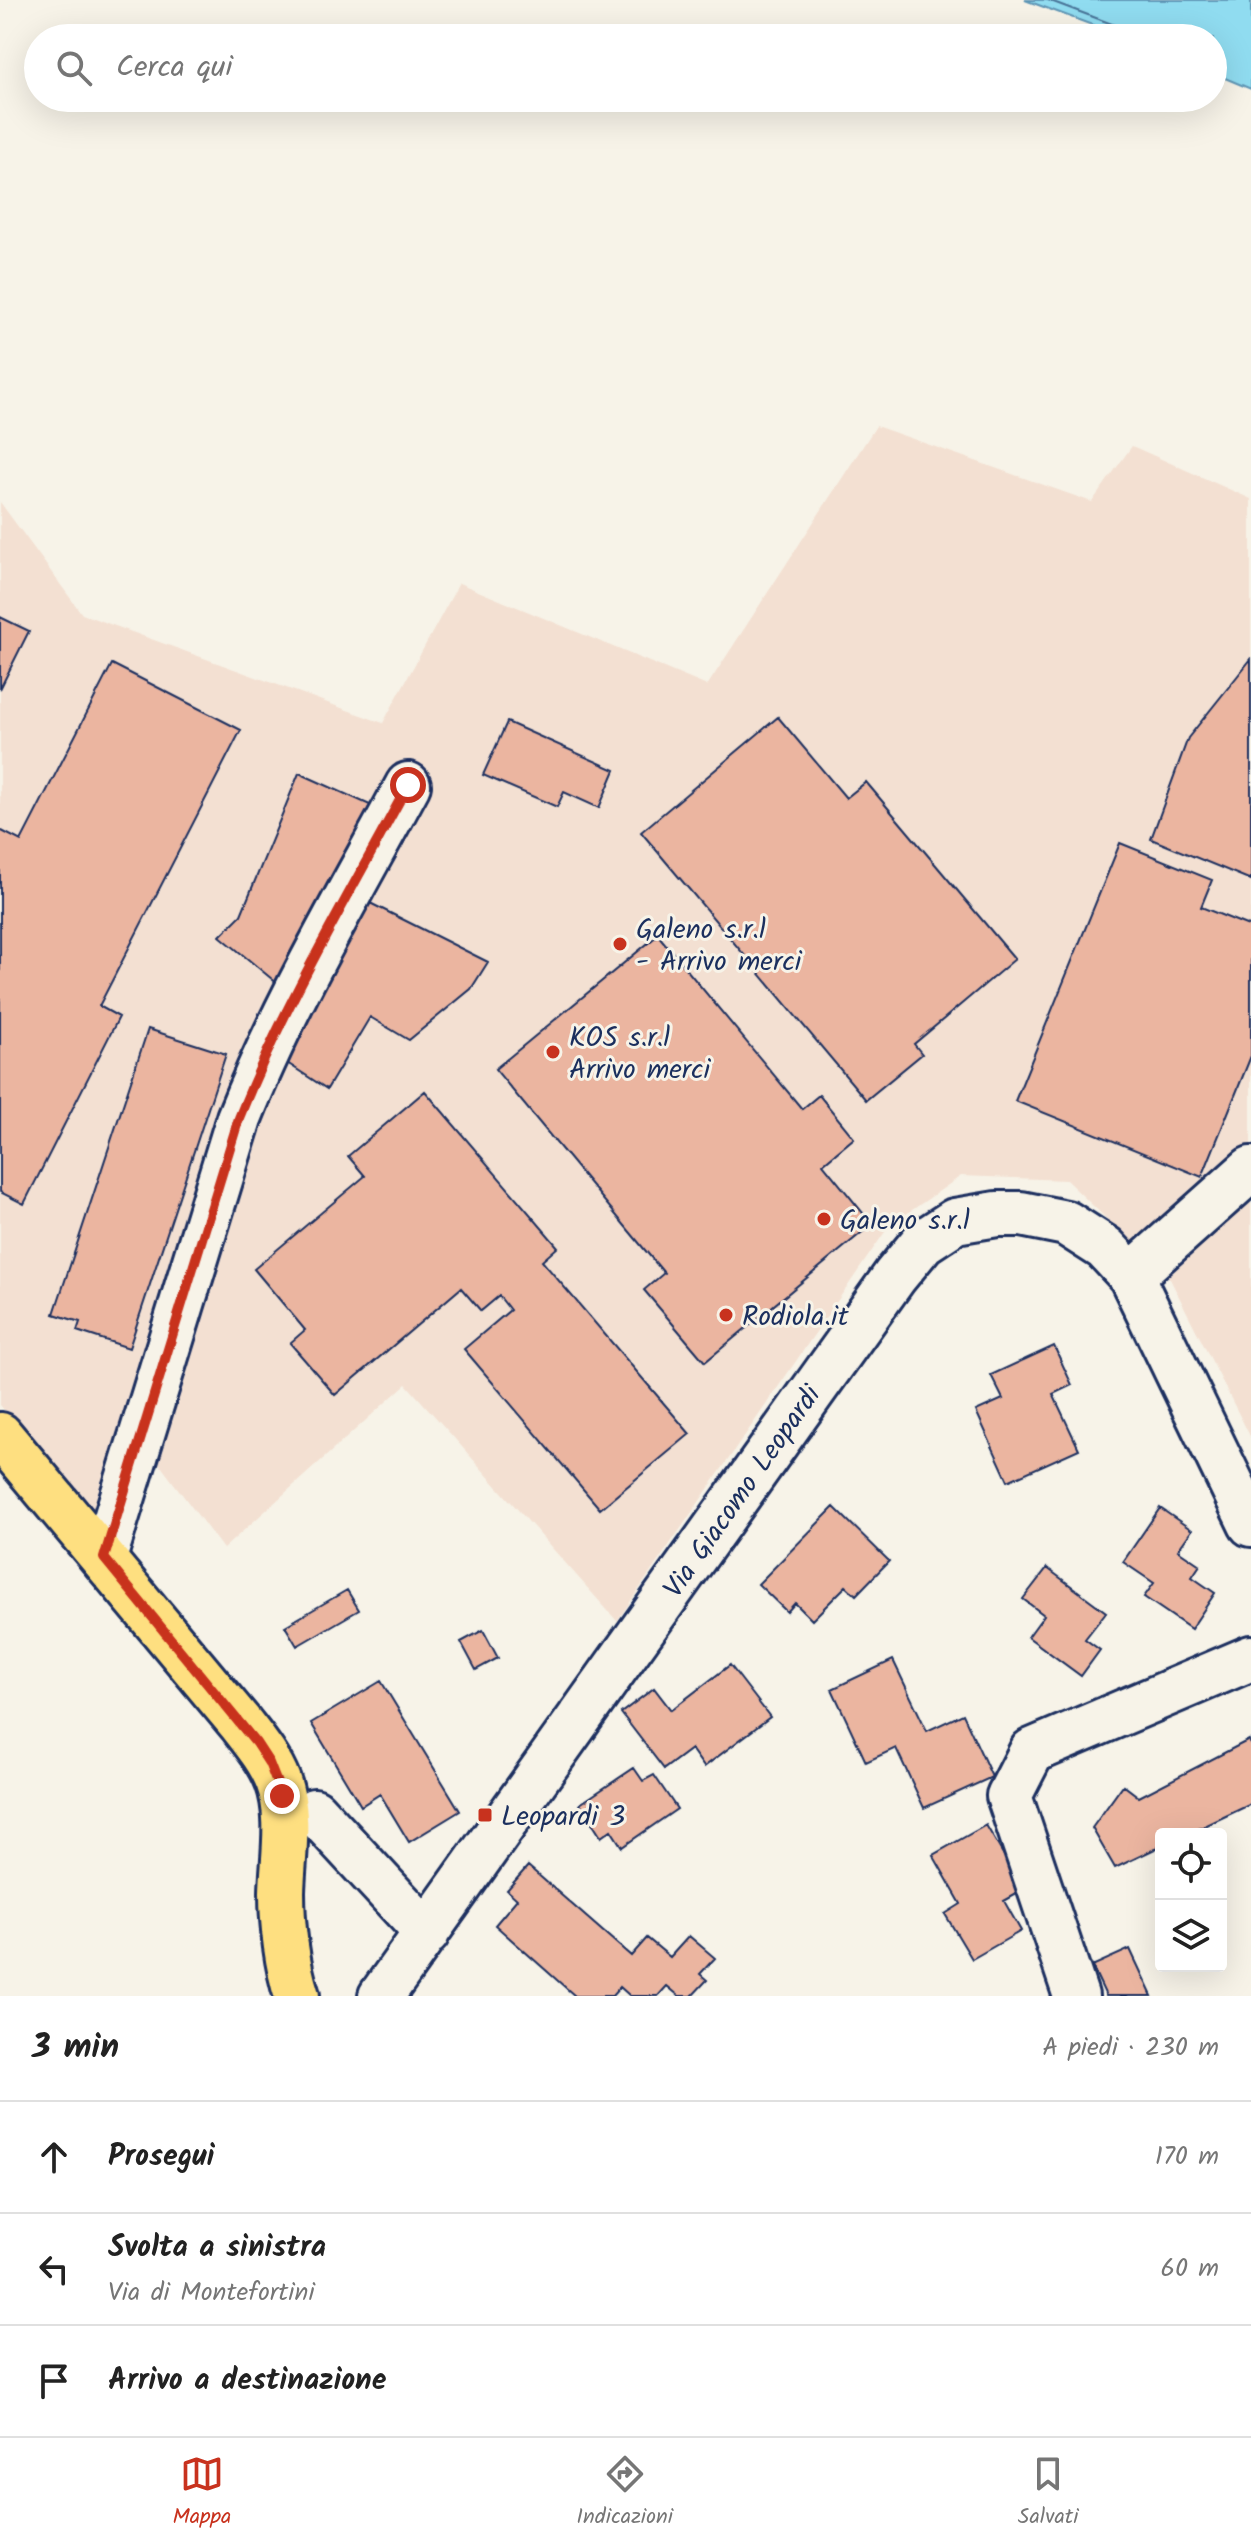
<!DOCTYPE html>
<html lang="it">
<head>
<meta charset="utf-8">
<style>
  body { margin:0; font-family:Kalam,sans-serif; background:#f6f6f6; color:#222 }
  .controls { position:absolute; right:24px; bottom:24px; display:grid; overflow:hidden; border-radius:8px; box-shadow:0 8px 32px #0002 }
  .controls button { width:72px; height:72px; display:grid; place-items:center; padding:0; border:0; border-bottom:2px solid #e0e0e0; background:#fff; color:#222; font:40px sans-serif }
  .stop { position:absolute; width:24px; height:24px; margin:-18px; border:6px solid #c8321e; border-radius:50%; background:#fff }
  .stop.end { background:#c8321e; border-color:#fff; box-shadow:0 2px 8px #0008 }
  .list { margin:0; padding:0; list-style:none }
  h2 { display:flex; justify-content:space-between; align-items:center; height:104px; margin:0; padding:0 32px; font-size:34px }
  h2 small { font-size:26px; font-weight:400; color:#767676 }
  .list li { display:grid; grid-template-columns:52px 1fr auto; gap:24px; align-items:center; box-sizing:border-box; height:112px; padding:0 32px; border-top:2px solid #e0e0e0 }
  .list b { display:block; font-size:30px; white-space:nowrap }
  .list p { margin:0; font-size:26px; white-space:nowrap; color:#767676 }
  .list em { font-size:26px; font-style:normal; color:#767676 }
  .icon { flex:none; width:44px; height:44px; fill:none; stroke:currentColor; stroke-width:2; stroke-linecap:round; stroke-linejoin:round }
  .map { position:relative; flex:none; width:1251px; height:1996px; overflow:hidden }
  .search { position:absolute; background:#fff; box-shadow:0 8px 32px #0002; left:24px; right:24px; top:24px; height:88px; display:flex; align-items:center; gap:20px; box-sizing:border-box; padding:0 28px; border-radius:44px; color:#767676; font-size:30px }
  .sheet { height:440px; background:#fff }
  nav { display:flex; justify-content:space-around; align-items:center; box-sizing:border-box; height:112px; border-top:2px solid #e0e0e0; background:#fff; font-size:22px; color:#767676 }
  nav a { display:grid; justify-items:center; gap:4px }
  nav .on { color:#c8321e }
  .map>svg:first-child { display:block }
  .built { fill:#f3e0d2 }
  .water { fill:#90dcf0; stroke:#6197b6; stroke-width:2 }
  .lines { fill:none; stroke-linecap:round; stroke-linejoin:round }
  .shore { stroke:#4a7498; stroke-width:2 }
  .building { fill:#ebb5a0; stroke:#1b2f5e; stroke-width:2 }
  .minor-casing { stroke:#1b2f5e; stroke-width:50 }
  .major-casing { stroke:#1b2f5e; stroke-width:50 }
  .minor { stroke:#f7f3e8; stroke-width:44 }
  .major { stroke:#fedf80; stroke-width:44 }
  .route { stroke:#c8321e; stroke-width:10 }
  .poi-dot { fill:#c8321e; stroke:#f7f3e8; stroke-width:3 }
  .labels { text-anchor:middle; stroke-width:6; stroke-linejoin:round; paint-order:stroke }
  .poi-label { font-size:28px; fill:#1b2f5e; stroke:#f7f3e8; text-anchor:start }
  .street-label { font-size:28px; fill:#1b2f5e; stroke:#f7f3e8 }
</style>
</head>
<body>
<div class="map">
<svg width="1251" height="1996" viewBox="0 0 1251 1996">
  <rect width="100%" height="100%" fill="#f7f3e8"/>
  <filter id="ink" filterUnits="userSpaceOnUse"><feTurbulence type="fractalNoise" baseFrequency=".0125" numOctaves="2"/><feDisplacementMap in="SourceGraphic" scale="16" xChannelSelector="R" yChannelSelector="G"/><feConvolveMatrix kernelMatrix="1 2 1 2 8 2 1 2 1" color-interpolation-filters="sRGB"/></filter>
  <g filter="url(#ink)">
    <path class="built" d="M876,426L1092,502L1132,446L1251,499V1438L1170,1279L1066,1180L961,1176L889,1226L617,1621L406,1384L223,1549L158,1462L126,1558L0,1405V502L82,614L383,723L459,583L707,686Z"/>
    <path class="water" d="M1025,0H1251V89L1213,73V38H1127Z"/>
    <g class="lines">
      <path class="shore" d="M1048,0L1120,27L1125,31L1126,38"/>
    </g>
    <path class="building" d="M0,617L29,631L0,689Z
      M1251,659V880L1151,839L1188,738Z
      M112,664L241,730L99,1006L119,1017L24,1204L0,1192V830L21,841Z
      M778,717L846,798L866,782L1015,959L914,1044L922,1054L866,1100L641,832Z
      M507,722L615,770L599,808L564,792L557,807L483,775Z
      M299,773L370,805L307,951L284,989L220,936L241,915Z
      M1120,843L1212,880L1201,907L1251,927V1056L1202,1177L1015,1101Z
      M370,903L488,962L471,989L409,1040L370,1017L327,1089L281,1059Z
      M658,935L802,1109L819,1095L854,1138L823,1164L872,1224L705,1362L644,1290L664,1273L495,1069Z
      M148,1029L226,1054L129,1348L77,1331L80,1322L54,1314Z
      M425,1091L558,1247L542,1261L690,1434L600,1509L464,1349L510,1310L499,1296L481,1311L461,1288L335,1395L290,1343L305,1330L254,1269L365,1176L348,1156Z
      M1054,1346L1072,1385L1053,1394L1079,1449L1008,1481L976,1411L1003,1399L991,1375Z
      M834,1507L889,1561L856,1595L846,1586L812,1620L795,1603L787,1612L758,1584Z
      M1160,1508L1192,1530L1178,1550L1200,1565L1192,1577L1215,1593L1191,1629L1144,1597L1154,1583L1123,1562Z
      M1047,1568L1106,1612L1085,1639L1100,1650L1081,1676L1028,1637L1044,1615L1023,1599Z
      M347,1590L359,1610L297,1646L285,1626Z
      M483,1630L498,1658L476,1670L461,1642Z
      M893,1660L927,1731L963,1714L992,1777L924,1808L896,1748L866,1762L832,1689Z
      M730,1665L770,1717L704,1767L691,1749L664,1769L621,1713L654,1688L671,1710Z
      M381,1681L460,1811L409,1842L380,1794L361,1806L311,1723Z
      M1249,1740L1251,1745V1804L1188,1834H1161V1846L1115,1868L1092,1828L1123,1785L1139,1797Z
      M634,1768L643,1781L654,1775L677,1809L622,1847L611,1830L601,1837L580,1804Z
      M986,1825L1024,1890L1004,1901L1021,1931L972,1959L945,1914L961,1904L933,1855Z
      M528,1866L631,1956L647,1938L670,1957L689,1936L715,1958L700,1974L707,1980L692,1996H679L667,1986L658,1996H630L620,1987L612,1996H575L495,1925L517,1899L507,1890Z
      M1130,1949L1152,1996H1106L1092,1966Z"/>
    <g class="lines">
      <g class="minor-casing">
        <path id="minor" d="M1131,1276L1251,1169
          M104,1558L239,1118C285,1002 349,895 408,785
          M314,1811L427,1933
          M381,1996L895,1276L923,1242L955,1221L997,1214H1021L1066,1223L1105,1248L1131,1276L1251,1524
          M1076,1996L1009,1796L1032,1751L1251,1658"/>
      </g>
      <g class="major-casing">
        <path id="major" d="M0,1435L241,1724C255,1742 270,1760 278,1781C291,1816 283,1856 282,1892C282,1924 287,1966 297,1996"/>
      </g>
      <use href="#minor" class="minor"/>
      <use href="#major" class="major"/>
    </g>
  </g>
  <g class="lines" filter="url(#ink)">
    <path class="route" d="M282,1796L269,1763L256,1743L104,1558L239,1118C285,1002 349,895 408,785"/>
  </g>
  <g class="poi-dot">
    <circle cx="620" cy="944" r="8"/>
    <circle cx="553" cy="1052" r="8"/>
    <circle cx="824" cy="1219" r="8"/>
    <circle cx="726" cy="1315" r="8"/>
    <rect x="477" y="1807" width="16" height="16" rx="4"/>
  </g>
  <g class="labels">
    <g class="poi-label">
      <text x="636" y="938">Galeno s.r.l<tspan x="636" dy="32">- Arrivo merci</tspan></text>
      <text x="569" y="1046">KOS s.r.l<tspan x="569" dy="32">Arrivo merci</tspan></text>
      <text x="840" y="1229">Galeno s.r.l</text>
      <text x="742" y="1325">Rodiola.it</text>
      <text x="501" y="1825">Leopardi 3</text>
    </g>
    <g class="street-label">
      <text transform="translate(741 1491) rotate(-55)" y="10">Via Giacomo Leopardi</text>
    </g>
  </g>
</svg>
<div class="controls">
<button><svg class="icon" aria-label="locate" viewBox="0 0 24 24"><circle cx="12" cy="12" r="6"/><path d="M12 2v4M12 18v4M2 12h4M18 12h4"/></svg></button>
<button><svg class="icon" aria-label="layers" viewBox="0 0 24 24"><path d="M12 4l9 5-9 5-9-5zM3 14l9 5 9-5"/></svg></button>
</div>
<div class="stop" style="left:408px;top:785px"></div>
<div class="stop end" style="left:282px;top:1796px"></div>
<div class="search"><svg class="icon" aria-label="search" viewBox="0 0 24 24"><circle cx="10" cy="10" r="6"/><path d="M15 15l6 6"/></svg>Cerca qui</div>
</div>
<section class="sheet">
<h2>3 min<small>A piedi · 230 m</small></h2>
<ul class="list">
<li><svg class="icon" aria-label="ahead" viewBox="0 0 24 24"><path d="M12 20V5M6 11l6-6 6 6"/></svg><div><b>Prosegui</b></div><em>170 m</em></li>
<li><svg class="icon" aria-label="left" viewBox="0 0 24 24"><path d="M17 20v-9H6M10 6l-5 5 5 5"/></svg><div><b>Svolta a sinistra</b><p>Via di Montefortini</p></div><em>60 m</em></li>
<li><svg class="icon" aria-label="arrive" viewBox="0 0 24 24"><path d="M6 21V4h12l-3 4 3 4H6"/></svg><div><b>Arrivo a destinazione</b></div></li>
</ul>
</section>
<nav>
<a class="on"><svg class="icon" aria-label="map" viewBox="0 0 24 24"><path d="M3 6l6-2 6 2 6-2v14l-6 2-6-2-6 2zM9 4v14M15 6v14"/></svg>Mappa</a>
<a><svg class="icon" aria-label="directions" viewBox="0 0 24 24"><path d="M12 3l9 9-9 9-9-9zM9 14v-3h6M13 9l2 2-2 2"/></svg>Indicazioni</a>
<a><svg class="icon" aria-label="saved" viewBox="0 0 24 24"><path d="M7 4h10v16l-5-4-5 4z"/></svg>Salvati</a>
</nav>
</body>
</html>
